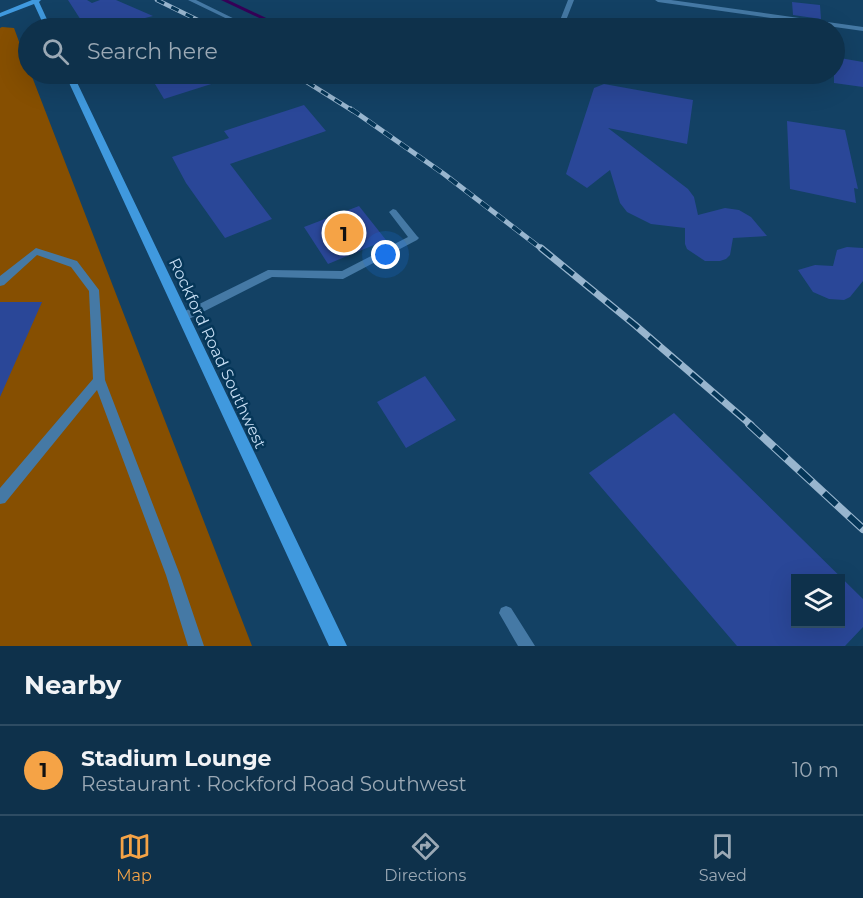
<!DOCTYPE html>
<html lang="en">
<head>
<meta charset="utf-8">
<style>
  body { margin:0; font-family:Montserrat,sans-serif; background:#1c3d55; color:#f1f3f6 }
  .controls { position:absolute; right:18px; bottom:18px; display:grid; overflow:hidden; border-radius:0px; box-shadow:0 6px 24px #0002 }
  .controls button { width:54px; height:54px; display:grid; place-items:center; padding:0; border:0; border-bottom:2px solid #2e4c63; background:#0e314b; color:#f1f3f6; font:30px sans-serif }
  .you { position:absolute; left:386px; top:255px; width:21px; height:21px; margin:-15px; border:4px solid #fff; border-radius:50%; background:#1a73e8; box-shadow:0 0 0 9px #1a73e833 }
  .badge { display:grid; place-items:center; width:39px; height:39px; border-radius:50%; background:#f5a346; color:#111; font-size:20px; font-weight:700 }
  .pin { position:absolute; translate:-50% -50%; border:3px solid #fff; box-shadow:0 2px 6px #0006 }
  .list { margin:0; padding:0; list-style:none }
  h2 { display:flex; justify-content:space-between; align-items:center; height:78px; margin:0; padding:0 24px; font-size:26px }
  h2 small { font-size:20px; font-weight:400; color:#9ba9b5 }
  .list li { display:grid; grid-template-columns:39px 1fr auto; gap:18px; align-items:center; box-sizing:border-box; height:90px; padding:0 24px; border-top:2px solid #2e4c63 }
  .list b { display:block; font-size:22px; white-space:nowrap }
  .list p { margin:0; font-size:20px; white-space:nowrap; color:#9ba9b5 }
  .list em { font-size:20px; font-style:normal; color:#9ba9b5 }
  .icon { flex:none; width:33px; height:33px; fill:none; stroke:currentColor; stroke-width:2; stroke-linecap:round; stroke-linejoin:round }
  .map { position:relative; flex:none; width:863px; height:646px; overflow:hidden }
  .search { position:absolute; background:#0e314b; box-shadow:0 6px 24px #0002; left:18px; right:18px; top:18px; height:66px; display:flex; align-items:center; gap:15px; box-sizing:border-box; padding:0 21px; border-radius:33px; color:#9ba9b5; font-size:22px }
  .sheet { height:168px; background:#0e314b }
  nav { display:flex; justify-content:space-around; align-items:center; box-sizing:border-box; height:84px; border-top:2px solid #2e4c63; background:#0e314b; font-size:16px; color:#9ba9b5 }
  nav a { display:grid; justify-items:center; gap:3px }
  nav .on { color:#f5a346 }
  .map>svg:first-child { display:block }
  .green { fill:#864f01 }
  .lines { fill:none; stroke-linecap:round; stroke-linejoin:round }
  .stream { fill:#360158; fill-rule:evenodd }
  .building { fill:#2a4798; fill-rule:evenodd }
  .lane { fill:#4579a5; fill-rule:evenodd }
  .secondary { fill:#4099de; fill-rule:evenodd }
  .rail-far3-casing { stroke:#98b5ce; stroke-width:4.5 }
  .rail-far2-casing { stroke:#98b5ce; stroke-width:5 }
  .rail-far1-casing { stroke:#98b5ce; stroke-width:7 }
  .rail-casing { stroke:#98b5ce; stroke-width:8 }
  .rail-far3 { stroke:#053658; stroke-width:3; stroke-dasharray:8; stroke-linecap:butt }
  .rail-far2 { stroke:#053658; stroke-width:4; stroke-dasharray:10; stroke-linecap:butt }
  .rail-far1 { stroke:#053658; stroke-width:4.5; stroke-dasharray:14; stroke-linecap:butt }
  .rail { stroke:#053658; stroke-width:6; stroke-dasharray:17; stroke-linecap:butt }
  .labels { text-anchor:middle; stroke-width:5; stroke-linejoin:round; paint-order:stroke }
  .street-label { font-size:16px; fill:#c7def4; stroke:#053658 }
</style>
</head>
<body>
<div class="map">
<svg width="863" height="646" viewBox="0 0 863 646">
  <rect width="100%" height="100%" fill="#134164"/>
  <path class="green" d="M2,27L14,28L28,66V74H31L252,646H0V28Z"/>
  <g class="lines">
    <path class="stream" d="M221,0H228L279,24L274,25Z"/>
  </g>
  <path class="building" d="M68,0H87L92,3L100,0H116L153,16L106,28H86Z
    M792,2L820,5L821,19L793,15Z
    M834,57L863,62V87L834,83Z
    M149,74H227V79L164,99Z
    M604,84L693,100L687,144L608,128L688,189L694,197L698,215L725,208L739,210L751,217L767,236L733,238L730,255L726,259L720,261H705L687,249L685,244V228L651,224L627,212L620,203L610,170L587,188L566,174L594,88Z
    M304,105L326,131L230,164L272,219L225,238L186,183L172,157L229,138L224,131Z
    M787,121L845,130L858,189L854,188L856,203L790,189Z
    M359,206L386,240L328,264L304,227Z
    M847,247L863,248V281L850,297L844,300L829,299L813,292L798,270L815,265L833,266L837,250Z
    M0,302H42L0,397Z
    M425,376L456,420L406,448L377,402Z
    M674,413L863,599V627L845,646H737L589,473ZM795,579H840V624H795Z"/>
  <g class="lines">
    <path class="lane" d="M188,0H196L253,28H246Z
      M568,0H574L563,28H557Z
      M655,0H671L863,27V31L658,2Z
      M393,209L396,210L417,236L419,238L417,240L343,279L272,277L187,320H179L178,317L179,314L268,270L342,271L408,237L389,212Z
      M36,248L77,261L99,290L105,380L180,575L204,646H188L166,575L97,390L5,503L0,504V488L93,379L89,291L71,267L37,255L4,285L0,286V276Z
      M506,606L511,608L535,646H518L499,613L501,608Z"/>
    <path class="secondary" d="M32,0H41L39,2L51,28H45L34,4L0,17V13Z
      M65,74H73L347,646H329Z"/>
    <g class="rail-far3-casing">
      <path id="rail-far3" d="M157,0L214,28
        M294,74L353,111"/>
    </g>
    <g class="rail-far2-casing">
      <path id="rail-far2" d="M351,109L444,174L543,250"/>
    </g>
    <g class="rail-far1-casing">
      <path id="rail-far1" d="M541,248L635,325L751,425"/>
    </g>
    <g class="rail-casing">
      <path id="rail" d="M749,424L863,529"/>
    </g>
    <use href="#rail-far3" class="rail-far3"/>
    <use href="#rail-far2" class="rail-far2"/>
    <use href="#rail-far1" class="rail-far1"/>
    <use href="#rail" class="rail"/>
  </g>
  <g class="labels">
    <g class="street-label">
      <text transform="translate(218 353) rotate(65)" y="6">Rockford Road Southwest</text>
    </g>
  </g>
</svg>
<div class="controls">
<button><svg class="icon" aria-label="layers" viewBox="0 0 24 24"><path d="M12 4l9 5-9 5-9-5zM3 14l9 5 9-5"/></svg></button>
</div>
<div class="you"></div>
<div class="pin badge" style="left:344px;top:233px">1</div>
<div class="search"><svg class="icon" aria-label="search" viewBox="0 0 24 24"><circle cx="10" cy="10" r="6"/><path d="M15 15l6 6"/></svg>Search here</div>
</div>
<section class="sheet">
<h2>Nearby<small></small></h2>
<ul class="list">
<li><span class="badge">1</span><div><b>Stadium Lounge</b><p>Restaurant · Rockford Road Southwest</p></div><em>10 m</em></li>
</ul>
</section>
<nav>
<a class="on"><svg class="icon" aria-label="map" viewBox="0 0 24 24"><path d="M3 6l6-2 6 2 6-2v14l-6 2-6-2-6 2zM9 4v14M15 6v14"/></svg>Map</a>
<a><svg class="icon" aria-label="directions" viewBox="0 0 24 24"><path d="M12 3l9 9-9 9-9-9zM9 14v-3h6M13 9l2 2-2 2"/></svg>Directions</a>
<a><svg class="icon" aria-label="saved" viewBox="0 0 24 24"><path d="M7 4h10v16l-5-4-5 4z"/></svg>Saved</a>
</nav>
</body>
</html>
